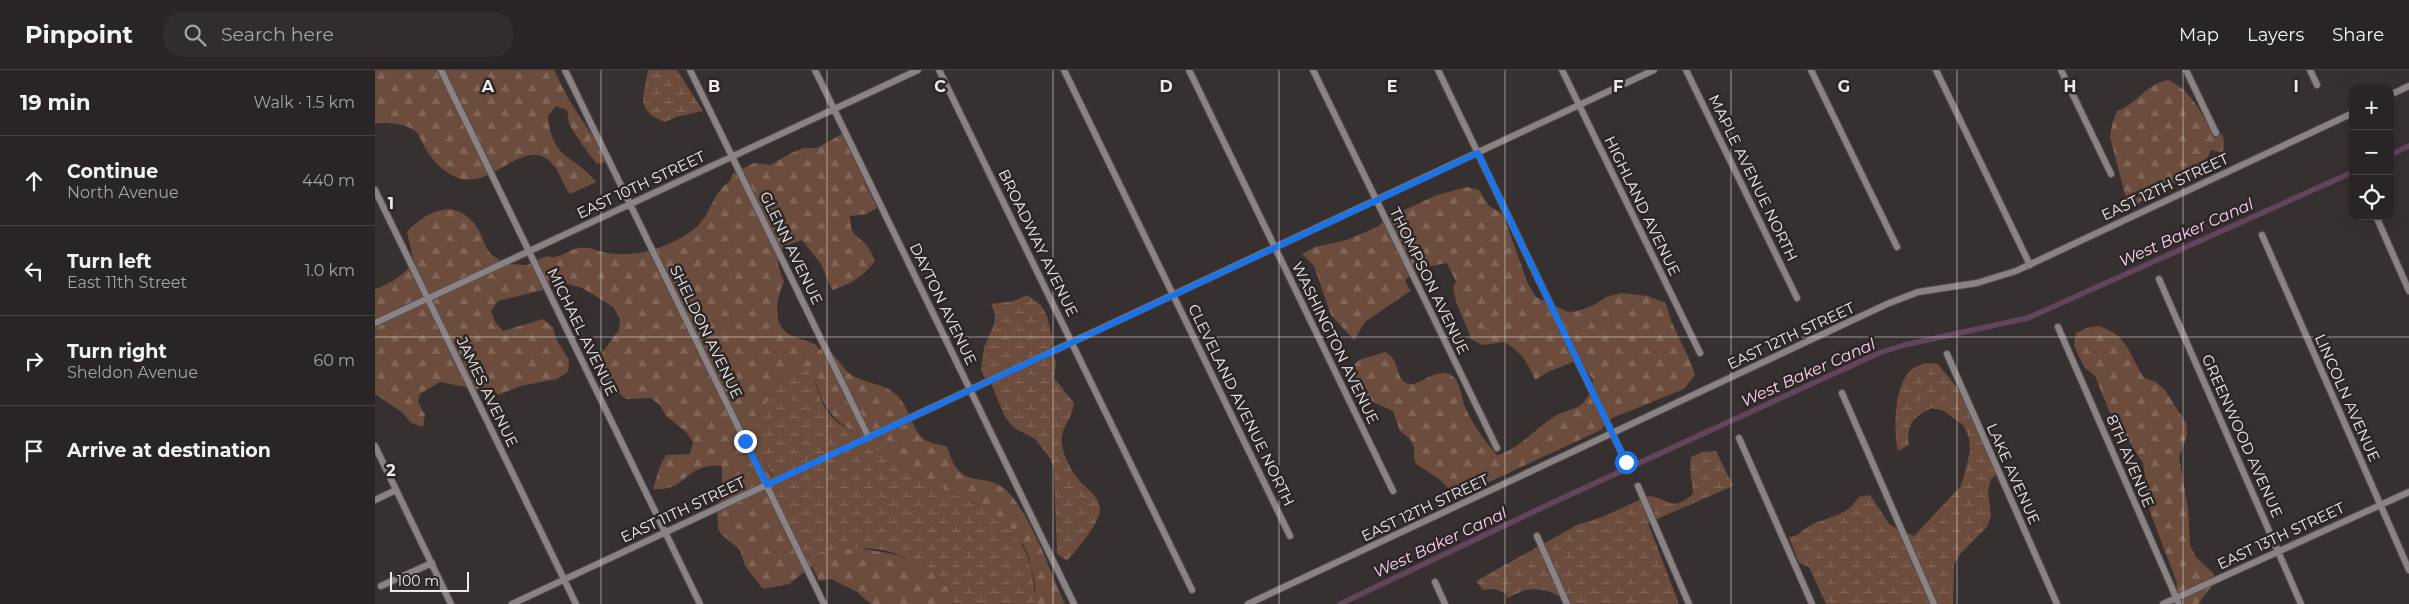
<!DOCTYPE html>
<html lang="en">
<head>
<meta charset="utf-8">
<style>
  body { margin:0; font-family:Montserrat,sans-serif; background:#312c2d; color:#f1f3f6 }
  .controls { position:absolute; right:15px; top:15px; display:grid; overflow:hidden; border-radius:10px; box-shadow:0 2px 12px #0003 }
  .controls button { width:45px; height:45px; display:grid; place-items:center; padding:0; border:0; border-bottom:1px solid #454142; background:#292425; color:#f1f3f6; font:25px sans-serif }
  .scale { position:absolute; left:15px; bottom:12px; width:79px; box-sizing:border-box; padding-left:5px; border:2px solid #efebeb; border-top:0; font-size:14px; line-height:18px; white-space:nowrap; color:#efebeb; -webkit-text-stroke:4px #2d2627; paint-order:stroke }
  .stop { position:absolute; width:15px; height:15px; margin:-11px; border:4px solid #1a73e8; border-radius:50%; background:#fff }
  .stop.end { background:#1a73e8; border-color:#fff; box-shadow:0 1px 5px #0008 }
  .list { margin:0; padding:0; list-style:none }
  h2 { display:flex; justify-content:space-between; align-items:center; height:65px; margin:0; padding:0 20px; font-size:21px }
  h2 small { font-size:16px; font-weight:400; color:#a5a4a7 }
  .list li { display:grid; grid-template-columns:32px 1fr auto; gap:15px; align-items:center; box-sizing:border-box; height:90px; padding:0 20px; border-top:1px solid #454142 }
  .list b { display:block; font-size:19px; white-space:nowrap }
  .list p { margin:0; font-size:16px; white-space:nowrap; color:#a5a4a7 }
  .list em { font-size:16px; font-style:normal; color:#a5a4a7 }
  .icon { flex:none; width:28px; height:28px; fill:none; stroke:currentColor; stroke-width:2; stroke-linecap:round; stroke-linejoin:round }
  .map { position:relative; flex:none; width:2034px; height:534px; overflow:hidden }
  header { display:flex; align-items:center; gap:30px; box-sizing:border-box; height:70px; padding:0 25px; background:#292425; border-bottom:1px solid #454142 }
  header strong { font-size:24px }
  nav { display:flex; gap:28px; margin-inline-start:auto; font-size:18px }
  .search { width:350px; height:45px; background:#312c2d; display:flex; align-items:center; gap:12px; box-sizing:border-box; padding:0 18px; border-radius:20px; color:#a5a4a7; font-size:19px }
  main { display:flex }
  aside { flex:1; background:#292425 }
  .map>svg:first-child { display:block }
  .forest { fill:url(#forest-firs) }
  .wetland { fill:url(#wetland-marsh) }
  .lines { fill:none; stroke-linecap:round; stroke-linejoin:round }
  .canal { stroke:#62445b; stroke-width:5.5 }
  .minor-casing { stroke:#544f50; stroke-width:8 }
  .minor { stroke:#8b8283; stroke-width:6 }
  .route { stroke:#1a73e8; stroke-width:6 }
  .grid { fill:none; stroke:#efebeb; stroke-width:1; stroke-opacity:0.55 }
  .labels { text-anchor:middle; stroke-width:5; stroke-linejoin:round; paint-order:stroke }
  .street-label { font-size:15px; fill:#efebeb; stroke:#2d2627 }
  .water-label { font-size:16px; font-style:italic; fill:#ffd1f3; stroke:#2d2627 }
  .grid-label { font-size:16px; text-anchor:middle; font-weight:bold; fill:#efebeb; stroke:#2d2627; stroke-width:5; stroke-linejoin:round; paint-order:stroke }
</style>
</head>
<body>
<header>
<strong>Pinpoint</strong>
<div class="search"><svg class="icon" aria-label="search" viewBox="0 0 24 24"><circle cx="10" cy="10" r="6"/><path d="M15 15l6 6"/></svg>Search here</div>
<nav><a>Map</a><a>Layers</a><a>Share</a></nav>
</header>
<main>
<aside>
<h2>19 min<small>Walk · 1.5 km</small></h2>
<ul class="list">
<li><svg class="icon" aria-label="ahead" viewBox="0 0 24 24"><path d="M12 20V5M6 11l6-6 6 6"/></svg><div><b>Continue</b><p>North Avenue</p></div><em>440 m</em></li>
<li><svg class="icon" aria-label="left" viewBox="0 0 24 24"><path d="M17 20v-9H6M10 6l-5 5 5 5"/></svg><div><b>Turn left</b><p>East 11th Street</p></div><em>1.0 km</em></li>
<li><svg class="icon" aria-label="right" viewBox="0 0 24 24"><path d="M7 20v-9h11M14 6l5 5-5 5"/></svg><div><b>Turn right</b><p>Sheldon Avenue</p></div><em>60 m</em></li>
<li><svg class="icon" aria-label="arrive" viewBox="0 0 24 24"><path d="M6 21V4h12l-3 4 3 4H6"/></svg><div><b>Arrive at destination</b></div></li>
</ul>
</aside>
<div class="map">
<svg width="2034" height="534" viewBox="0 0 2034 534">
  <defs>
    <pattern id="forest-firs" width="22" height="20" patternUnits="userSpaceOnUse" patternTransform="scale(1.25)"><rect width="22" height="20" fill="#6c4c3c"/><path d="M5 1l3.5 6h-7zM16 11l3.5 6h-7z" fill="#816658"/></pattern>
    <pattern id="wetland-marsh" width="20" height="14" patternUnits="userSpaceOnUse" patternTransform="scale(1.25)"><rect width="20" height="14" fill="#6c4c3c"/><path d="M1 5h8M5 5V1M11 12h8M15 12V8" fill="none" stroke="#816658"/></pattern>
  </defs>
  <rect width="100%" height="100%" fill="#373031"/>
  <path class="forest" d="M0,0H179L194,30L220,70L230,92L222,94C216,87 197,61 194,53C193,49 193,44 192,40L181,36L173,46C177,91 199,84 221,112L195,124C188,116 186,105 180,97C152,60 120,120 83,108C67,102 56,89 48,74C46,70 44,64 40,61C32,54 10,51 0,54Z
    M1793,10C1821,23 1824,45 1842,66L1847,64L1849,71L1848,83L1836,80L1831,91L1829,103L1782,119L1754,140L1735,67L1737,55L1742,41C1764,33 1769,15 1793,10Z
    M467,64L502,138L491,144L475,146C476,168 480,162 492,176C495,180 498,186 500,191C488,207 476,214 457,220L446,194L427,170C400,178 398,186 409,211C403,226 396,251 412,263C421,269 432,270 441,275L444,279C460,278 464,296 475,304C488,313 506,313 518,322C535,334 535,359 550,370C556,374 565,374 572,377C575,385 578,395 584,401C597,415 616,403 635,424C658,451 675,501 690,534H660V513L654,488L649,476L625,450L604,435L581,426L513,390L495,374L479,381L487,374V368C458,348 452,345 440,311L411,303L385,343L382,355L390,391L433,486L448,480L485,478L523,485L544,497L556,500L574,519L580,531L579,534H496L482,522L456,509L444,511L437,496L414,514L388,519L370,496L365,480L346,464L343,458L342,439L347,413V396C308,393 313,422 278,419L285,396L291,385L315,384L318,372L311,362L291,346L285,335L276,328L251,329L232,314L226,303L224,290L229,280L244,260L245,249L239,238L229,231L207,218L183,211L168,220L123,231L116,241L120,252L128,261L168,249L178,257L181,269L194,290L193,302L182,309L145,316L121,326L108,324L105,320L65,312L45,324L43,332L50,345L48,357L36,353L28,343L0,324V219C15,214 29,205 39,192L32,162C53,140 80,127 101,156C107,164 109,176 115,183C122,191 138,195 147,195C156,196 163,188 172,186C174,186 177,188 179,187C188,186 195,179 204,178C214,176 223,182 233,183C263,188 295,177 319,159C336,146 337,123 355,111L357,104L379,93L395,95L416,83L429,78H442Z
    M1092,117L1104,120L1114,136L1128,144L1153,214L1161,227L1193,242L1203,241L1219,235L1231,227L1247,223L1273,226L1291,233C1296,259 1313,280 1320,305L1309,319L1237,348L1234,353L1228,356V359L1086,425L1074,419L1064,409L1041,394L1039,388V377L1035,369L1025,361L1018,341L998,332L977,313L974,300L984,290L1010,282C1026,290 1019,306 1031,313C1042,319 1058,298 1074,304C1086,309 1086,327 1090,337C1098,355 1110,371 1122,385C1143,380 1161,358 1180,346C1188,341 1201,340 1208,333C1215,325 1217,318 1218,309L1207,296L1198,292L1173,302L1160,310C1153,292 1146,283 1130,272L1107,275L1096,269C1091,252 1080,235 1078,217L1081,212L1072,193C1056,196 1041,198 1030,210L1035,221L990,252L979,270L956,245L939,196L927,184L940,177L972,170L1002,157L1016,146L1062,125Z
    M1724,256C1754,266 1754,285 1769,308L1781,312L1790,320L1811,353L1812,365L1804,388L1813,439L1815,475L1821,487L1839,504L1836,517L1823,534H1783L1801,526L1802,513L1775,442L1768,393L1734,341L1720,306L1710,298L1704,287L1699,275L1701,263L1712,258Z"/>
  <path class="wetland" d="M273,0H302L328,41L301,47L290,52C259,40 269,26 273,0Z
    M652,225L666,235L672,246L678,272L676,277L681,293L679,308L699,333C697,351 684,358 687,375C689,387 696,400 703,409C711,419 725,426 725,440C724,455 701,480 692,491L682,484L679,399L675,388L660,369L638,357L630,347L615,311L609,307L606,299L609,277L619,255L620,243L616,234L639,231Z
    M1551,293L1563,294L1586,322L1624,402L1616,409L1613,421L1616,446L1612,457L1585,484L1579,494L1578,534H1451L1434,497L1424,493L1414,467C1423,466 1424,463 1431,458C1451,445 1469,450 1484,427L1495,425L1515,455L1539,466L1585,417L1589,406L1595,381L1594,368L1589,356L1569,341L1557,338C1539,346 1531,354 1534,375L1523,381C1518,360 1519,314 1537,299C1541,296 1547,295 1551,293Z
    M422,298L434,300C440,311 443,322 448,334C456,351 472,358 487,368L485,378L495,373C509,389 527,398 546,407C558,412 568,420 580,425C592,431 604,434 615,441C649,465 660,494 660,534H579C580,525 573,517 567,511C556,499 554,502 542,496C535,493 529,487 522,484C502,476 478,478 457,480C447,481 438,487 428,484L397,419L398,406L390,391L382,355L385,343L411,303Z
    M1341,381L1358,416L1273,453L1304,534H1192C1185,522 1163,517 1151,520C1144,522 1138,526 1132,528L1131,524L1120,519L1108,520L1101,511L1202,455L1227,447L1273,426C1295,428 1296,443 1318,424C1318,411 1313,400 1316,387L1327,382Z"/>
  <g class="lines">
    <path class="canal" d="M2015,85L2034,76
      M965,534L1179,432L1504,283L1529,275L1653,248L1978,102"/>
    <g class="minor-casing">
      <path id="minor" d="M66,0L325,534
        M190,0L449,534
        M315,0L494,368
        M440,0L699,534
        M564,0L817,520
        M689,0L915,466
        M814,0L1018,421
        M938,0L1122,378
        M1063,0L1251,392
        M1187,0L1325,283
        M1311,0L1422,228
        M1436,0L1522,177
        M1561,0L1655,195
        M1686,0L1736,104
        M1811,0L1841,63
        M1935,0L1942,15
        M2015,25L2034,16
        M0,120L201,534
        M2001,146L2034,221
        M1887,165L2034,500
        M1784,209L1926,534
        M0,253L543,0
        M1683,257L1804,534
        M1572,284L1682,534
        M1467,323L1559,534
        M1364,368L1437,534
        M0,376L76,534
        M1263,416L1314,534
        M0,430L21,420
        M1162,466L1192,534
        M1060,512L1070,534
        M6,516L57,493
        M137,534L1279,0
        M873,534L1512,234L1543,222L1602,213L1641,201L1978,43
        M1788,534L2034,422"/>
    </g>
    <use href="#minor" class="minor"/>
  </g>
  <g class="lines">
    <path class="route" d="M370,371L392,415L1103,83L1251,392"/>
  </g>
  <path class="grid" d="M226,0V534M452,0V534M678,0V534M904,0V534M1130,0V534M1356,0V534M1582,0V534M1808,0V534M0,267H2034"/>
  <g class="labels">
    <g class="street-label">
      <text transform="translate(1378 108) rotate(64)" y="5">MAPLE AVENUE NORTH</text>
      <text transform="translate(266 115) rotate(-25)" y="5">EAST 10TH STREET</text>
      <text transform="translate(1790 117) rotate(-25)" y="5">EAST 12TH STREET</text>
      <text transform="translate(1267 136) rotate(64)" y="5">HIGHLAND AVENUE</text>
      <text transform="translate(663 173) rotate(64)" y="5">BROADWAY AVENUE</text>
      <text transform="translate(416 178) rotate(64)" y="5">GLENN AVENUE</text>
      <text transform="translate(1054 211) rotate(64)" y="5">THOMPSON AVENUE</text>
      <text transform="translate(568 234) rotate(64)" y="5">DAYTON AVENUE</text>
      <text transform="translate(207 262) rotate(64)" y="5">MICHAEL AVENUE</text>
      <text transform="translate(331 262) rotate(64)" y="5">SHELDON AVENUE</text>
      <text transform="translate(1416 266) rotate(-25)" y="5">EAST 12TH STREET</text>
      <text transform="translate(960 273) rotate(64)" y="5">WASHINGTON AVENUE</text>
      <text transform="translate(112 322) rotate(64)" y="5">JAMES AVENUE</text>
      <text transform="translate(1972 328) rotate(66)" y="5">LINCOLN AVENUE</text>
      <text transform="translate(866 335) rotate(64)" y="5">CLEVELAND AVENUE NORTH</text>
      <text transform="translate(1867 366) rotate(66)" y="5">GREENWOOD AVENUE</text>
      <text transform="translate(1755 391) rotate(67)" y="5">8TH AVENUE</text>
      <text transform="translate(1638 404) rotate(66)" y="5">LAKE AVENUE</text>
      <text transform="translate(1050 438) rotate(-25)" y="5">EAST 12TH STREET</text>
      <text transform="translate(308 440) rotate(-25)" y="5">EAST 11TH STREET</text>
      <text transform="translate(1906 466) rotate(-25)" y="5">EAST 13TH STREET</text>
    </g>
    <g class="water-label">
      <text transform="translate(1811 162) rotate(-24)" y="6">West Baker Canal</text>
      <text transform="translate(1433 302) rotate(-24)" y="6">West Baker Canal</text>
      <text transform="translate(1065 472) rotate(-25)" y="6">West Baker Canal</text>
    </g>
  </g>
  <g class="grid-label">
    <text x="113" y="22">A</text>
    <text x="339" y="22">B</text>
    <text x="565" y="22">C</text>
    <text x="791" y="22">D</text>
    <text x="1017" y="22">E</text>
    <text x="1243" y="22">F</text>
    <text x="1469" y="22">G</text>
    <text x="1695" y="22">H</text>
    <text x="1921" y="22">I</text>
    <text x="16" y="139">1</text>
    <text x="16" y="406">2</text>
  </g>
</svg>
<div class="controls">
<button>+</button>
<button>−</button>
<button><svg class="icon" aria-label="locate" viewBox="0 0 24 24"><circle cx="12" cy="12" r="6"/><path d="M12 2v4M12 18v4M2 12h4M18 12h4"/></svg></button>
</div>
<div class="scale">100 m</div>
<div class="stop" style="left:1251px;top:392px"></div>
<div class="stop end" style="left:370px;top:371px"></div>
</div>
</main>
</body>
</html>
